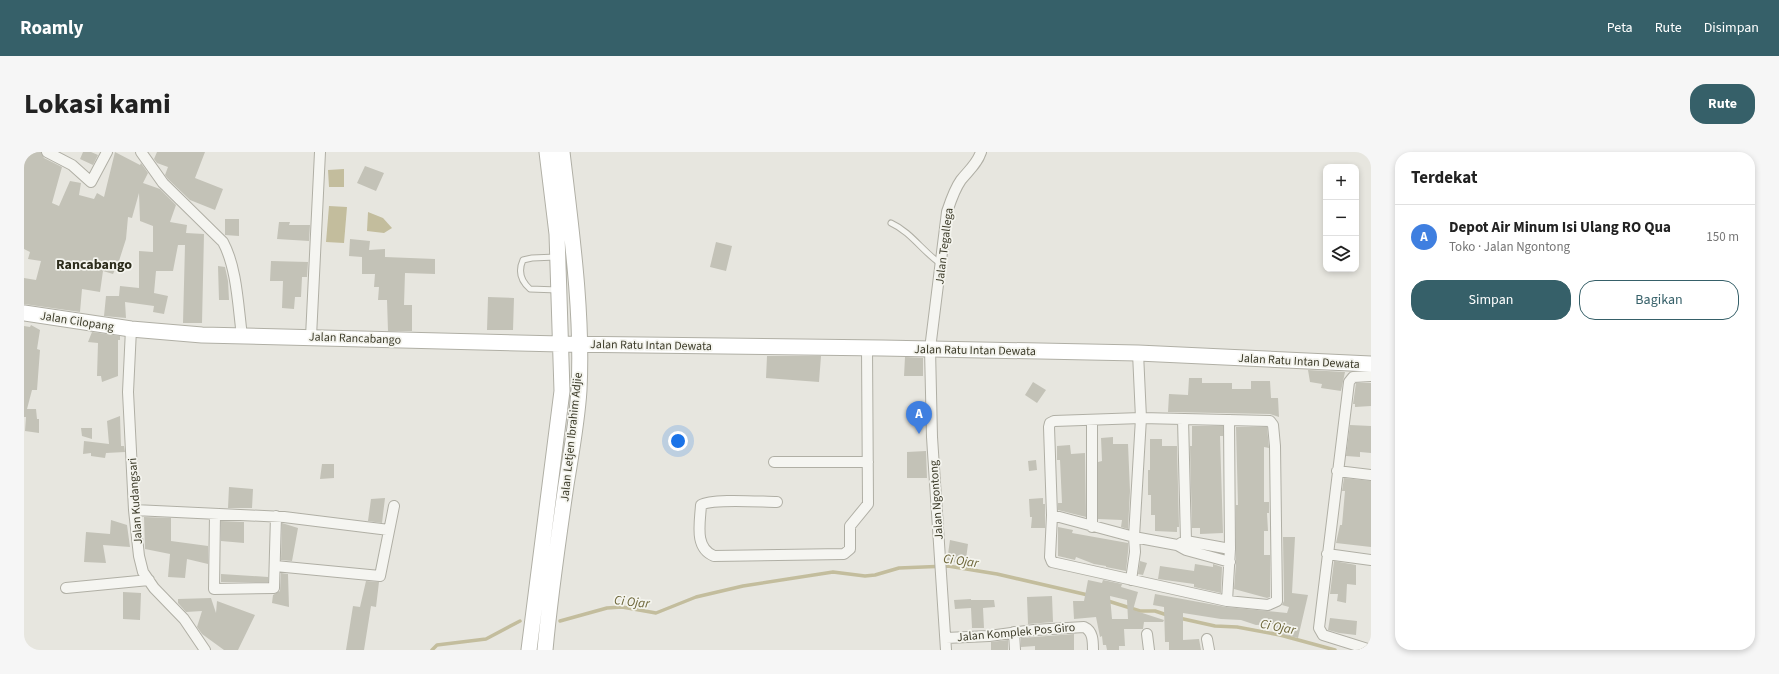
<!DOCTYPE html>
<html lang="id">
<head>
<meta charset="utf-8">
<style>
  body { margin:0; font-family:"Source Sans 3",sans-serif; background:#f6f6f6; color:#222 }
  .controls { position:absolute; right:12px; top:12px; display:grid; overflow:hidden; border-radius:8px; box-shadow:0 2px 6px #0003 }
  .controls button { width:36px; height:36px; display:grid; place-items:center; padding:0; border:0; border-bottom:1px solid #e0e0e0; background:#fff; color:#222; font:20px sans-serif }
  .you { position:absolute; left:654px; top:289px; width:14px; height:14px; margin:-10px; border:3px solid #fff; border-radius:50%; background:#1a73e8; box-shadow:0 0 0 6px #1a73e833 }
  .badge { display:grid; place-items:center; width:26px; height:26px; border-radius:50%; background:#366069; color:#fff; font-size:13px; font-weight:700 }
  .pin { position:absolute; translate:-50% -33px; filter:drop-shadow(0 1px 2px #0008) }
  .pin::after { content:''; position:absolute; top:21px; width:14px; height:12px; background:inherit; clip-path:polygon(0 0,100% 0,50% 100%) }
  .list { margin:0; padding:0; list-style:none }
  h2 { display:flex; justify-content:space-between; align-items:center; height:52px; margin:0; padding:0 16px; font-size:17px }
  h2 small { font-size:13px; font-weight:400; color:#767676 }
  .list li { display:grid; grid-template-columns:26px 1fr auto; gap:12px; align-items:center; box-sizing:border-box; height:64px; padding:0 16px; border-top:1px solid #e0e0e0 }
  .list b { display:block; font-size:15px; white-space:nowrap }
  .list p { margin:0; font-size:13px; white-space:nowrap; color:#767676 }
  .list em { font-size:13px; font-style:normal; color:#767676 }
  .actions { display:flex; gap:8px; padding:12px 16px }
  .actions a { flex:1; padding:9px 0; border:1px solid #366069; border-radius:16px; text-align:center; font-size:14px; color:#366069 }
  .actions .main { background:#366069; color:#fff }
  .icon { flex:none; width:22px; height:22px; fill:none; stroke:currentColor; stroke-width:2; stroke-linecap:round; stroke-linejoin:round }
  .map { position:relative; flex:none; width:1347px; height:498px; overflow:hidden; border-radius:16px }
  header { display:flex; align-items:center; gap:24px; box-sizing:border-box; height:56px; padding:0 20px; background:#366069; color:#fff }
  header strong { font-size:19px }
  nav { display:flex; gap:22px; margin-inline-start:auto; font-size:14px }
  .intro { display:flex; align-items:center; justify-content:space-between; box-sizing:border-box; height:96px; padding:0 24px }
  h1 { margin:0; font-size:28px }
  .button { padding:10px 18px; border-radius:16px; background:#366069; color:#fff; font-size:14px; font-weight:700 }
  main { display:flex; gap:24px; padding:0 24px }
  aside { flex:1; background:#fff; border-radius:16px; box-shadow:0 2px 6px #0003 }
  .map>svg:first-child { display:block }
  .water { fill:#c3bd9d }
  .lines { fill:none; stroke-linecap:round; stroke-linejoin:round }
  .stream { stroke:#c3bd9d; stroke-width:3.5 }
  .building { fill:#c3c2b7; fill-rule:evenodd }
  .lane-casing { stroke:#b0afa5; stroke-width:7 }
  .street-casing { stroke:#b0afa5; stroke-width:12 }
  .secondary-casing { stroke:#b0afa5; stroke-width:17 }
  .lane { stroke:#f5f5f1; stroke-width:5 }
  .street { stroke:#f5f5f1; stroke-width:10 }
  .secondary { stroke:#fff; stroke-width:15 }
  .labels { text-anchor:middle; stroke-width:3.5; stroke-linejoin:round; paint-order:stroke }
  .street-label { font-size:12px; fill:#3c3b29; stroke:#f4f4ee }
  .water-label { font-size:13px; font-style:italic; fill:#6c6538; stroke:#f4f4ee }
  .quarter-label { font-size:14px; font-weight:bold; fill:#2d2d1c; stroke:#f4f4ee }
</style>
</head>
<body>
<header>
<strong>Roamly</strong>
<nav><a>Peta</a><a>Rute</a><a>Disimpan</a></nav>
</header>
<div class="intro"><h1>Lokasi kami</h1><a class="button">Rute</a></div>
<main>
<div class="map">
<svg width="1347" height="498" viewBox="0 0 1347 498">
  <rect width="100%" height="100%" fill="#e7e6df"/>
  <path class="water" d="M320,17V35H305L304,18Z
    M305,54L323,55L320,91L302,90Z
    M344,60L359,66L368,76L360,81L343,79Z"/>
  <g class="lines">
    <path class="stream" d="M1084,449L1116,459H1131L1143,463
      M1155,466L1191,474L1213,475L1256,483L1311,498
      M536,469L583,456L598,455L632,461L672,445L719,434L809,420L841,424L851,423L875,416L924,414L973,422L1064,443
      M408,498L413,493L462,487L496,469"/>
  </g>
  <path class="building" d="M0,0H17L20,6L38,15L28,51L35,54L46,29L57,31L55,43L70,47L73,41L80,45L91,0L116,13L117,11L124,21L119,31L136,37L152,53L146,70L163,73L162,81L180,82L178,171H159L161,93H154L149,119H132L130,141L144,144L140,162L129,160L130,154L101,150L102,166L80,164L82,144H95L96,134L115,136V99L129,100V74L116,69L115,41L108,66L104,65L102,87L95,109L89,122L79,119L76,140L58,137L56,160L0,152V126L12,128L17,109L4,107L6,100L0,97Z
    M59,0H67L74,3L69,13L56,7Z
    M133,0H181L171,26L199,37L191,58L166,48L144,27L141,23L144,15L133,11L130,7Z
    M341,14L360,21L352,39L333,31Z
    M201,67H215V84L201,83Z
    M255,70H266L265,73H286L285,89L253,87Z
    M326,87L346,89L345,98L361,97V105L411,107V122L381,121L380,153H388V179H364L363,148H354L355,135H350L351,122H338V105L325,104Z
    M692,90L708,94L702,119L686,115Z
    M247,109L284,110L283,125H278L277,145H271L270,157L258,156L259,129H246Z
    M194,114L201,115L204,129L205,148H195Z
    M464,145L490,146L489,178H463Z
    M7,173L16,178L13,197L16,198L13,238H8L3,257H12L13,267H15V281L1,279L2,265H0V174L6,175Z
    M68,180L96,184V188H94V224L78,230L77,224H73L74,191L64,190Z
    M743,204H797L795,230L742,226Z
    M881,205L899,206V224H880Z
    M1284,218L1321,220L1317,239L1297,236L1298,232L1286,230Z
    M1165,226H1178V231H1208V237H1227V229H1246L1247,246H1254L1255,265L1246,262L1144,260L1145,242L1164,243Z
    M1009,230L1022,238L1013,251L1001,243Z
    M1332,231H1347V254L1331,255V252H1329Z
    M96,264L97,294H100L101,300L82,301L81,306L67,304V301L59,302L60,289L85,292L83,269Z
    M1326,273L1347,274V301L1336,300V305L1322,304Z
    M1168,274H1199V284H1196L1199,381L1176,382V376H1168L1166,294H1168Z
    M1212,275H1243L1245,296L1240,295V350H1245V361H1243L1244,379H1240V403H1246V445L1243,446L1210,437L1212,411V353H1214Z
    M57,276H68V287L58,284Z
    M1089,285V292H1104L1106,339L1104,377L1097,375L1098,368L1074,367V310L1078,309L1077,286Z
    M1126,287H1138V294H1153L1155,375H1153V380L1131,379V363H1127V343H1124V318H1126Z
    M1046,293L1047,302L1061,301L1062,365L1034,358V351H1038L1036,308H1033V294Z
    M902,299L903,326H883V300Z
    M1012,308L1013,318L1005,319L1004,309Z
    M298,312H310V326L296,327Z
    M1320,326L1347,329V395L1312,391L1316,373H1318L1321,339H1318Z
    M205,335L229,337L228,356H204Z
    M361,346L358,371L344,369L347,347Z
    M1019,346V352H1021V376H1007L1008,365H1006L1005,347Z
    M120,365L147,366V389L184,394V412L163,407L161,426L144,425L146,402L121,397Z
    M87,368L103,373L106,395L79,393L82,411L60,410L62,380L86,382Z
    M197,369L220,370V391L197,389Z
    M258,371L274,376L268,409L257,408Z
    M1034,375L1049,378L1048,381L1104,391V400L1102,419L1082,415V414L1070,412L1052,405L1051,408L1034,404Z
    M1259,385H1271L1268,441L1284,443L1274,486L1252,481L1250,472L1232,473L1217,468L1197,467L1159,461V488L1175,487L1177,498H1145V490H1141L1140,455L1129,453L1131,442L1202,455L1263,461L1265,455L1258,453L1260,449Z
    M926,388L944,392L942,407L936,406L935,411L923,409Z
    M1116,409L1123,411L1119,423L1114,422Z
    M1310,409L1332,413V433L1323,432L1322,451L1313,449L1314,442H1306Z
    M1171,412L1189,415V412L1198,415L1197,441L1170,435V432L1134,427L1136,414L1170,419Z
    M257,421L264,422L265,455L248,451L249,443L256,439Z
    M197,422L244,425V430H197Z
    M1064,428L1078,431L1079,428L1098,432L1097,435L1114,440L1109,458L1140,468L1139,470H1120L1119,477H1100L1101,494H1095V498H1083L1082,493H1079L1078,484L1076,485L1072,465L1050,467L1049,449H1060ZM1086,444L1103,448L1104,467H1088Z
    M342,429L355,430L352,455L347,454L340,498H322L329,454L336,455Z
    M99,440L117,441L116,468L99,467Z
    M1028,444L1029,470L1004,472L1003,445Z
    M187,446L192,461L193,449L231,463L214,498H200L178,482L173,475L178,459L162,460L154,451V447Z
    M947,447V448H970L971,455L959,456L960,476H948L947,456L931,457L930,448Z
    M1306,466L1333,469L1332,483L1315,481L1304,478Z
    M1050,482V498H1011V494L997,495V486Z
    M984,488V498H967V490Z"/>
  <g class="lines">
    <g class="lane-casing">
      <path id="lane" d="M867,71C887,80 899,100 917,112
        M532,105L508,106L499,108C494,119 497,129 506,137L534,138"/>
    </g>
    <g class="street-casing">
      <path id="street" d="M23,0L48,13L67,30L83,0
        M117,0L139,31L199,90C213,116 214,154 218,184
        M107,177L104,240L110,358L115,404L119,420L130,436L160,467L181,498
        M287,185L296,0
        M1114,201L1117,266L1110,385L1153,393L1162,398L1206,410
        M1159,267L1162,389
        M1068,268V375
        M750,310H844
        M1313,319L1347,323
        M753,350C738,350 688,346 677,353C676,371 670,396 690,404L820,402L826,397V374L844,352L843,196
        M110,358L260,365L365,378
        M191,362L190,437L250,436L252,364
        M1028,363L1025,275L1026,271L1030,269L1117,266L1246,269L1249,273L1251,294L1253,449L1244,453L1203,449
        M1157,391L1162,389L1206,397
        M1303,402L1347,408
        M251,414L356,424L370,354
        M1107,428L1111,400L1110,385L1028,363L1026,405L1028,410L1203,449L1206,397L1205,268
        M42,436L125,428
        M990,480L991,498
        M1123,482L1125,498
        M922,486L965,484L1010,478L1060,475C1069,479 1069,489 1069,498
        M1183,487L1185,498
        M922,498L908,285L906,197L923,60C927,48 930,38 937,28C945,18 953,12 957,0
        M1347,498L1299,483L1295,476L1325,230L1329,225L1347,224"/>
    </g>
    <g class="secondary-casing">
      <path id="secondary" d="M0,161L107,177L178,183L537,192L858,196L1114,201L1347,212
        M505,498L538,239L533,82L523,0
        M521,498C526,443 534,388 542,333C547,302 553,270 555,238C559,160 547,77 538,0"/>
    </g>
    <use href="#lane" class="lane"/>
    <use href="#street" class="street"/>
    <use href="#secondary" class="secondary"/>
  </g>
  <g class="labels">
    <g class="street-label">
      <text transform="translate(920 94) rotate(-83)" y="4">Jalan Tegallega</text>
      <text transform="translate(53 169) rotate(9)" y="4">Jalan Cilopang</text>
      <text transform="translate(331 186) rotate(2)" y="4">Jalan Rancabango</text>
      <text transform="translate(627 193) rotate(1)" y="4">Jalan Ratu Intan Dewata</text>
      <text transform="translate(951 198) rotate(1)" y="4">Jalan Ratu Intan Dewata</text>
      <text transform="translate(1275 209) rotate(3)" y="4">Jalan Ratu Intan Dewata</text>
      <text transform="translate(547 285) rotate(-84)" y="4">Jalan Letjen Ibrahim Adjie</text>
      <text transform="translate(912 348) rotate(-94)" y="4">Jalan Ngontong</text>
      <text transform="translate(111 349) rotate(-94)" y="4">Jalan Kudangsari</text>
      <text transform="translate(992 480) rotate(-5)" y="4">Jalan Komplek Pos Giro</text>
    </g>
    <g class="water-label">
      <text transform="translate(937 408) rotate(8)" y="5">Ci Ojar</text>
      <text transform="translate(608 449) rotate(6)" y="5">Ci Ojar</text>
      <text transform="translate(1254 474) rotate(11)" y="5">Ci Ojar</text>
    </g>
    <g class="quarter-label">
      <text x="70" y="117">Rancabango</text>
    </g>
  </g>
</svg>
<div class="controls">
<button>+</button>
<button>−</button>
<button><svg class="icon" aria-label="layers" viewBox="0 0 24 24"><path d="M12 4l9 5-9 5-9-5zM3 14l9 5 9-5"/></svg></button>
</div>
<div class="you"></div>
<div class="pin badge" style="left:895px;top:282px;background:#3f7fe0">A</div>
</div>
<aside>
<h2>Terdekat<small></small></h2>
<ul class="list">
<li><span class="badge" style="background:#3f7fe0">A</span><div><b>Depot Air Minum Isi Ulang RO Qua</b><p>Toko · Jalan Ngontong</p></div><em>150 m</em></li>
</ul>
<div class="actions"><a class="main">Simpan</a><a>Bagikan</a></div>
</aside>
</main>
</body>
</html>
